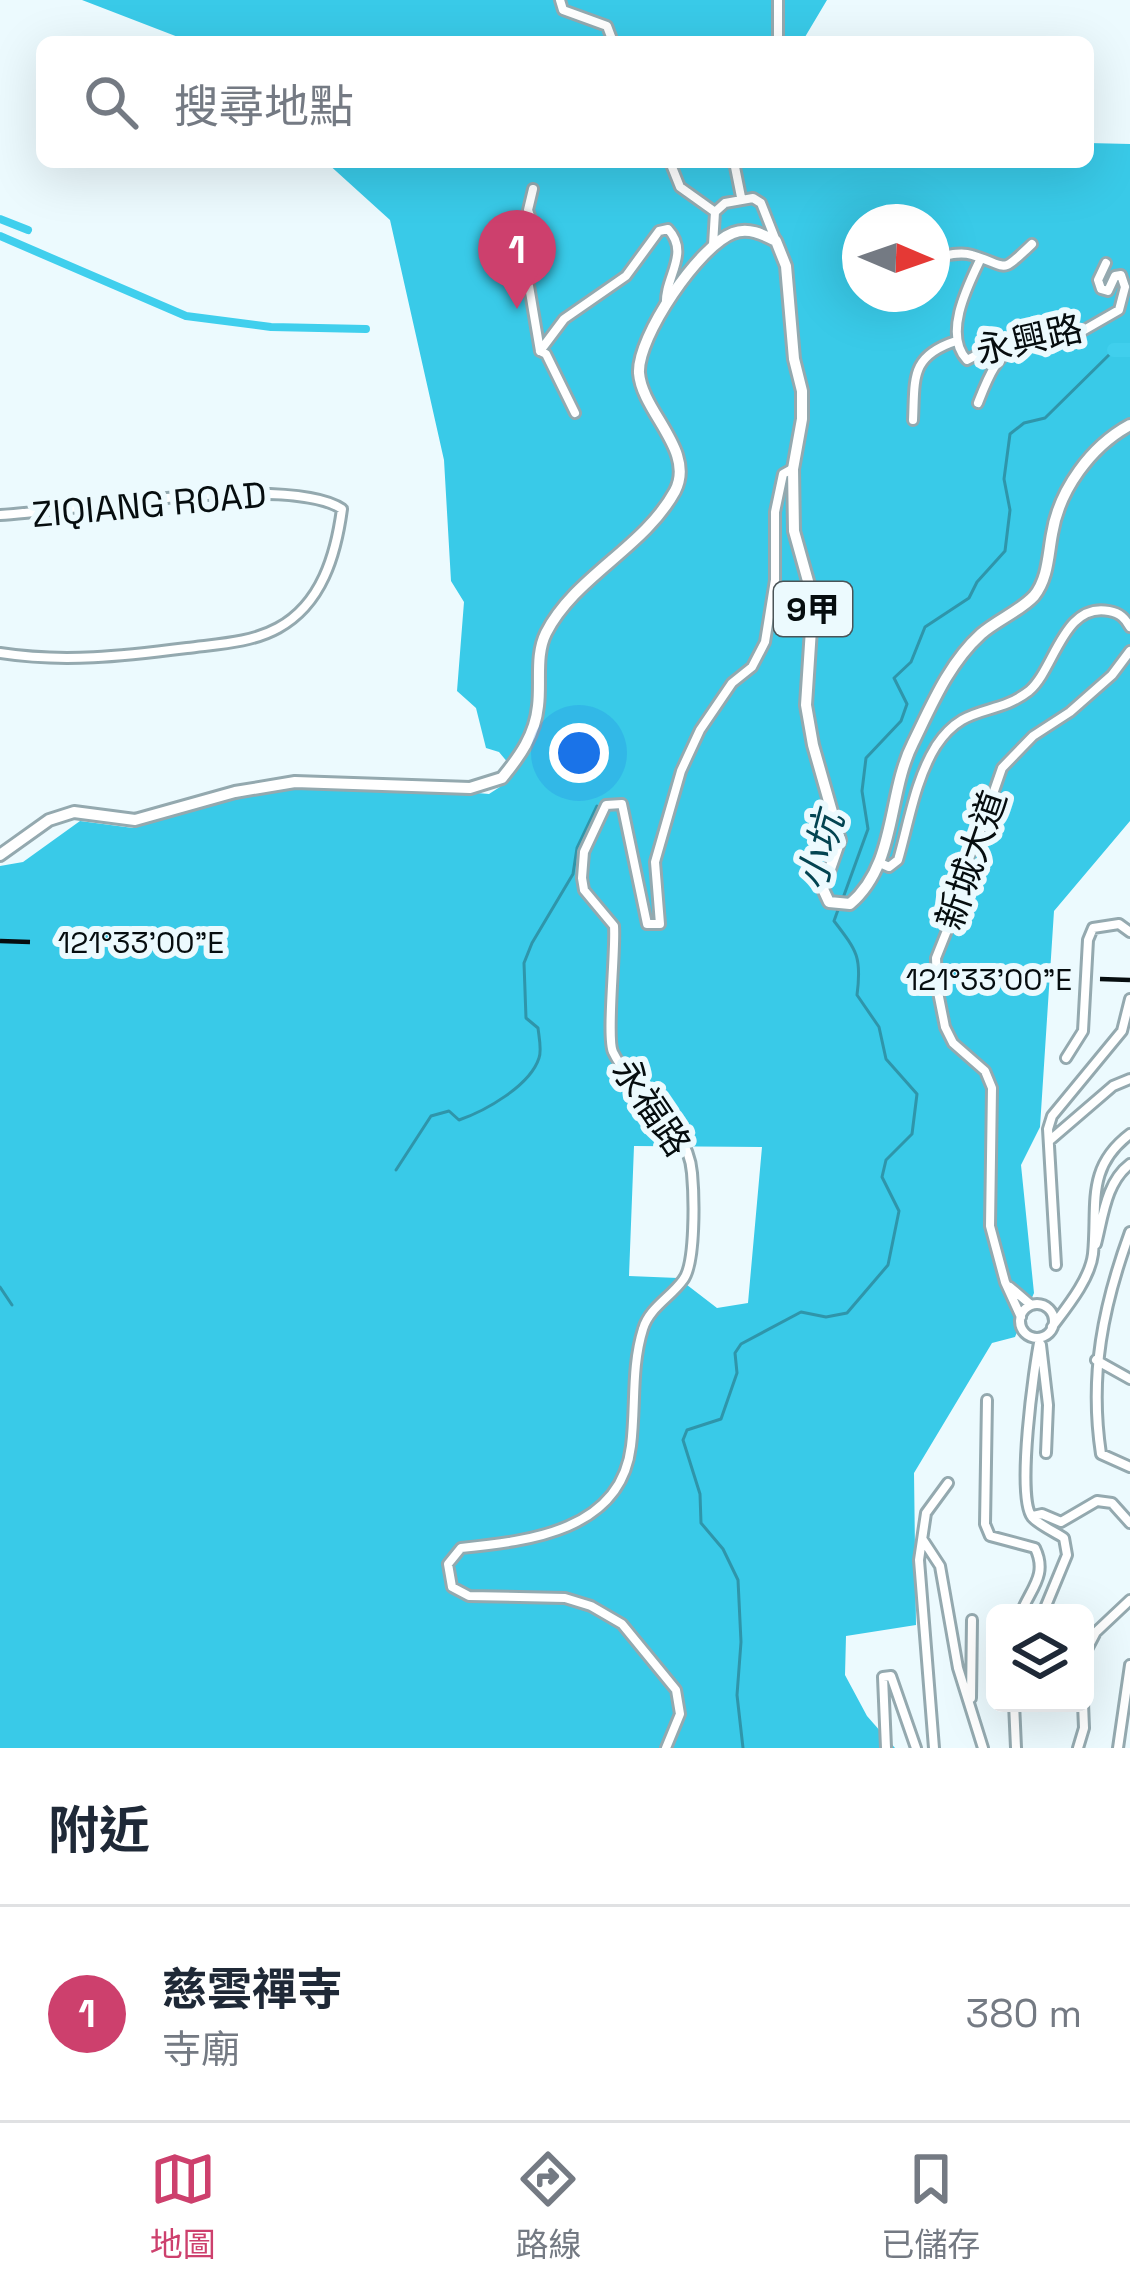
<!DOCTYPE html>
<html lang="zh-TW">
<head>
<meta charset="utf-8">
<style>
  body { margin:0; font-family:"Space Grotesk","Noto Sans TC",sans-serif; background:#f6f6f7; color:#1f2937 }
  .controls { position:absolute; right:36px; bottom:36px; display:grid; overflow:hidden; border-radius:18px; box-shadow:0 12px 48px #0002 }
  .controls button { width:108px; height:108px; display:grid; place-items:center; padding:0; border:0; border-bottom:3px solid #e0e1e3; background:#fff; color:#1f2937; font:60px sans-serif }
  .compass { position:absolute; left:842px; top:204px; width:108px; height:108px; border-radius:50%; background:#fff; box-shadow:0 12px 48px #0002; rotate:92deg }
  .you { position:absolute; left:579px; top:753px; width:42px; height:42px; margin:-30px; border:9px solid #fff; border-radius:50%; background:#1a73e8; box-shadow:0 0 0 18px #1a73e833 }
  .badge { display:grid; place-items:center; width:78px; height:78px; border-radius:50%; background:#cd406d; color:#fff; font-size:39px; font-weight:700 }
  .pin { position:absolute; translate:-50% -99px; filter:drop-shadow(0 3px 6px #0008) }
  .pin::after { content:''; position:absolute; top:63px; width:42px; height:36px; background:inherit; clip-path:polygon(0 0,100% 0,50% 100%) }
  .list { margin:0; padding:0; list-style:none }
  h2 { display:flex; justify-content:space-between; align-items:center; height:156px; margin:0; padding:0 48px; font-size:51px }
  h2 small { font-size:39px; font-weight:400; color:#747a83 }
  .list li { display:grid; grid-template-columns:78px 1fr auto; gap:36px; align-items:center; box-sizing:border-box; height:216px; padding:0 48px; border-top:3px solid #e0e1e3 }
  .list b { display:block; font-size:45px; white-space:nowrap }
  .list p { margin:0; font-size:39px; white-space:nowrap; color:#747a83 }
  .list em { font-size:39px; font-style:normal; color:#747a83 }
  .icon { flex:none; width:66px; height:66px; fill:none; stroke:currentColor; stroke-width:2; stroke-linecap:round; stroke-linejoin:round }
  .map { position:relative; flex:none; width:1130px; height:1748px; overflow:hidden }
  .search { position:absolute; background:#fff; box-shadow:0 12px 48px #0002; left:36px; right:36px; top:36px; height:132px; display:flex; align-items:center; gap:30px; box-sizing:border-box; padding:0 42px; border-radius:18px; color:#747a83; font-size:45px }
  .sheet { height:372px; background:#fff }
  nav { display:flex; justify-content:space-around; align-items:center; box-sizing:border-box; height:168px; border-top:3px solid #e0e1e3; background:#fff; font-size:33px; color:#747a83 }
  nav a { display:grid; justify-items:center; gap:6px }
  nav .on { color:#cd406d }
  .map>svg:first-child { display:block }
  .forest { fill:#39cae8; fill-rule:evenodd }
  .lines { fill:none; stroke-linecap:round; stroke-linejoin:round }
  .stream { stroke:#2f95aa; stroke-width:3 }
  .canal { stroke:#40cfed; stroke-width:8 }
  .river { stroke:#40cfed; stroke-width:14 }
  .minor-casing { stroke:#94a9af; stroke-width:14 }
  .major-casing { stroke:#94a9af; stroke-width:16 }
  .minor { stroke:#fff; stroke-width:8 }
  .major { stroke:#fff; stroke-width:10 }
  .ticks { fill:none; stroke:#060d0f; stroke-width:4.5 }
  .labels { text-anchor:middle; stroke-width:12; stroke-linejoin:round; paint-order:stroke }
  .shield { fill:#ecfafe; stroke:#4b5457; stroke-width:3 }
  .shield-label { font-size:33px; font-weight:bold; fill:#060d0f }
  .street-label { font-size:36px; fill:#060d0f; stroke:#ecfafe }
  .water-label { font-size:39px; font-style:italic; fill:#034451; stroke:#ecfafe }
  .ticks-label { font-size:30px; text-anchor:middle; fill:#060d0f; stroke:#ecfafe; stroke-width:12; stroke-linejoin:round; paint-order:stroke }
</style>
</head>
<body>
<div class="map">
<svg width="1130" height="1748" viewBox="0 0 1130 1748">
  <rect width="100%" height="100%" fill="#ecfafe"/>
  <path class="forest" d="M82,0H827L802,42H191Z
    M1088,143L1130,144V821L1054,911L1040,1127L1021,1165L1034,1293L1015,1337L992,1343L914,1473L916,1625L846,1636L845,1675L867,1716L895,1748H0V866L23,862L80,821L133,828L247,796L291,790L420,788L489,794L506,783L514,770L499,752L486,748L476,708L457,691L464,602L451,581L444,460L390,220L326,162H1088ZM860,222H932V294H860ZM634,1146L762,1147L748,1303L717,1308L678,1278L629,1276Z"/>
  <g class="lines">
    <path class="stream" d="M843,898L868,829L862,791L866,758L901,721L907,704L894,678L911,662L925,627L969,598L977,582L1005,551L1010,510L1004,479L1010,434L1024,423L1045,418L1114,350
      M396,1170L431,1116L449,1111L459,1120C485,1111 530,1086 539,1058C542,1050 539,1037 538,1028L526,1018L524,963L532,943L573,874L577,848L597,806
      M0,1287L12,1305
      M743,1748L737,1695L741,1642L738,1580L723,1549L701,1523L700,1494L683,1440L687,1430L721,1419L737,1373L735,1353L741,1344L801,1312L826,1317L847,1313L888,1265L899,1211L882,1177L886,1160L912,1134L917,1094L886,1059L879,1027L857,995C862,957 857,951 834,921L839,907"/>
    <path class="canal" d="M0,219L28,230
      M0,236L186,316L271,327L366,329"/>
    <path class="river" d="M1114,350H1130"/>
    <g class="minor-casing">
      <path id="minor" d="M560,0L563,10L607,26L613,42
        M778,42V0
        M670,162L680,187L715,212L713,245
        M734,162L741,197
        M533,189L528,210L536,234L527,274L540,351L564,319L626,276L659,231L668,229C691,254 664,277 666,305
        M715,212L725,203L753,198L761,203L776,241
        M932,258C944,256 960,251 972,255C1011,267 999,275 1032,244
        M980,260C967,287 943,335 967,360L1000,343L1072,337L1119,310L1125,287
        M1106,263L1098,280L1101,289L1108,291L1115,276L1121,275L1125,287
        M888,294L890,301L896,294
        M540,351L546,354L575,413
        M978,403C987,380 996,354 1021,344
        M913,420C915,378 910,356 956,341
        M0,515C72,511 290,473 342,509C336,554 322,604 278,628C251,643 217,644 187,648C123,656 64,663 0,653
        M880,863L889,867L898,860C909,822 915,780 936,746C965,702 994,718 1029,691C1055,669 1063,602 1109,611C1120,613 1125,618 1130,627
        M1066,1058L1083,1031L1088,940L1093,928L1119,924L1130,932
        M1049,1141L1113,1086L1130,1079
        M1130,1232C1103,1306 1089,1375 1101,1454L1130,1467
        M1096,1244C1103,1217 1106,1182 1130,1164
        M1056,1265L1048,1129L1052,1116L1122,1031L1130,999
        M1010,1287L1031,1305
        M1020 1321a17 17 0 1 1 34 0a17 17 0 1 1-34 0Z
        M1021,1317L1005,1282L990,1226L992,1088L985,1071L953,1043L945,1027L937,987L936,958L952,918L958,876L977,840L1002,768L1033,736L1070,712L1112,675L1130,651
        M1052,1327C1067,1307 1090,1279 1093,1254C1098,1205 1085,1168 1130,1134
        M1040,1338C1034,1366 1016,1497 1032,1517C1039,1525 1055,1532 1064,1538L1067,1555L1043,1613
        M1041,1345L1048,1405L1046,1453
        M1096,1360L1130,1379
        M987,1400L985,1524L990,1536L1035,1548C1048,1575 1031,1588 1021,1613
        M1033,1516L1042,1514L1061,1522L1097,1501L1112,1503L1130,1523
        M923,1540L940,1566L958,1668L983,1748
        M1085,1653L1096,1632L1130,1600
        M971,1698L972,1620
        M1014,1703L1016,1748
        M666,1748L680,1714L676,1690L622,1624L591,1606L565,1598L469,1596L452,1587L448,1564L461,1548C529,1541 621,1531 631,1446C636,1407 631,1367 643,1329C649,1308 671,1297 683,1280C696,1264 694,1195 692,1173C688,1122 634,1095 613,1052C606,1037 616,951 614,926L584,890L582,878L584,852L606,805L622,804L647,924H660L655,862L681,771L700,730L732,683L752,667L765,642L775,580V512L783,474L792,469
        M886,1748L883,1677L891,1676L916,1748
        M934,1748L919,1560L926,1513L948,1483
        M1078,1748L1084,1728L1083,1703
        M1118,1748L1130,1665"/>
    </g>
    <g class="major-casing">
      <path id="major" d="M0,855L49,820L74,812L135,820L235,792L295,782L470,788L502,778C520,756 535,735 538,706C541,682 535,655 546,633C575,576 644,548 675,491C696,451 642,412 639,373C637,337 699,246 733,233C748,227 762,234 776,241L786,266L794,359L802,391V419L793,469L794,531L813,599L806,705L813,745L840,840L823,889L829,902L850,904C897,864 887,794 913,743C932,704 949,663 981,634C997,620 1020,611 1034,596C1048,579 1048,555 1052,534C1059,490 1091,446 1130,425"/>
    </g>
    <use href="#minor" class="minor"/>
    <use href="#major" class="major"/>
  </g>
  <path class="ticks" d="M0,941L30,942M1100,979L1130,980"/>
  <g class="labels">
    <rect class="shield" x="774" y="582" width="78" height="54" rx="9"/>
    <g class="shield-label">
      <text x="813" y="621">9甲</text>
    </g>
    <g class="street-label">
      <text transform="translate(1029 339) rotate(-13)" y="13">永興路</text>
      <text transform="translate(149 504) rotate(-5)" y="13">ZIQIANG ROAD</text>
      <text transform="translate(971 860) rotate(-71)" y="13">新城大道</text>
      <text transform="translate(652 1107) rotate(56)" y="13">永福路</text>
    </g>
    <g class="water-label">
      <text transform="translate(820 851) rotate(-75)" y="14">小坑</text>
    </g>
  </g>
  <g class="ticks-label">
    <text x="141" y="953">121°33'00"E</text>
    <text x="989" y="990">121°33'00"E</text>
  </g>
</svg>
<div class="controls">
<button><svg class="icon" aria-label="layers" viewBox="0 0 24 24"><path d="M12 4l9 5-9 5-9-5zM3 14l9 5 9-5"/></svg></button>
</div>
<svg class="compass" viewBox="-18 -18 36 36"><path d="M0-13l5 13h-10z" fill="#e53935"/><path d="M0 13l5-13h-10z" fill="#747a83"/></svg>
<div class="you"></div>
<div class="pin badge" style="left:517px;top:309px">1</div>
<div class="search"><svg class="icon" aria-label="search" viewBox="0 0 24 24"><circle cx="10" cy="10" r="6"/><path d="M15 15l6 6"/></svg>搜尋地點</div>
</div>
<section class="sheet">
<h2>附近<small></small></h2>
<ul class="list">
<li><span class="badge">1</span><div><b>慈雲禪寺</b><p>寺廟</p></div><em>380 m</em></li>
</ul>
</section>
<nav>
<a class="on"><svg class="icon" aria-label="map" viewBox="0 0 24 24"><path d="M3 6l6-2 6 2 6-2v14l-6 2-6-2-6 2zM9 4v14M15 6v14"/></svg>地圖</a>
<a><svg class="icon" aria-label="directions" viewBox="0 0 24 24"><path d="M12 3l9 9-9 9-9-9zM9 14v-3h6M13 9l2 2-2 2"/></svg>路線</a>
<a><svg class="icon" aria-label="saved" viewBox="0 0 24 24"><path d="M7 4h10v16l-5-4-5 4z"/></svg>已儲存</a>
</nav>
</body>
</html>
